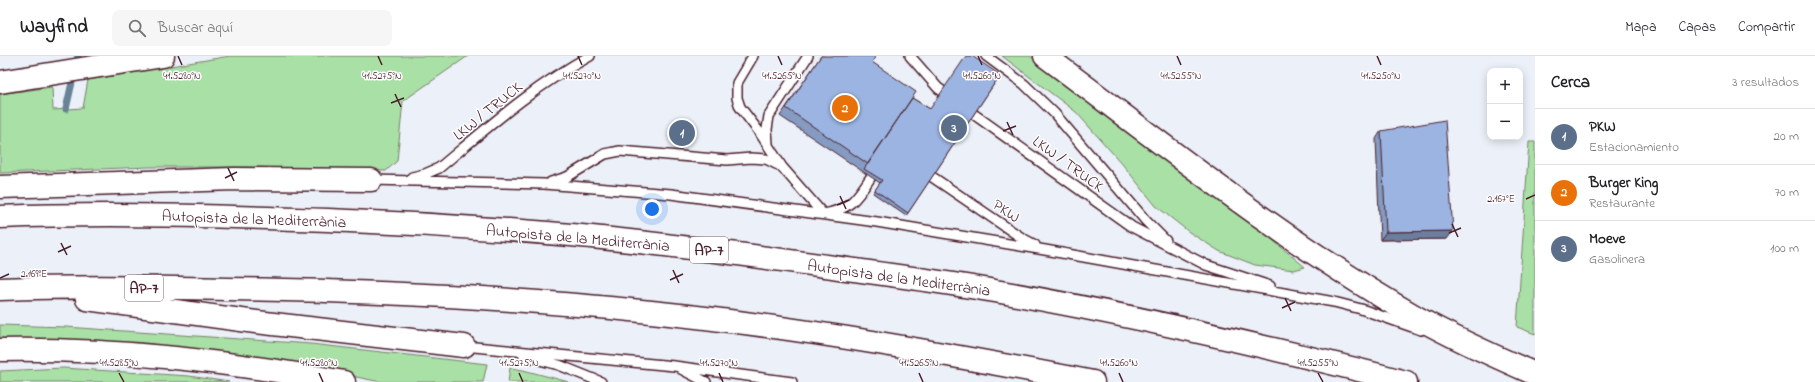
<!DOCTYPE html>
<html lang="es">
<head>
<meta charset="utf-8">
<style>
  body { margin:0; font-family:"Indie Flower",sans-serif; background:#f6f6f6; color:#202124 }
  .controls { position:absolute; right:12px; top:12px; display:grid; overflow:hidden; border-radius:8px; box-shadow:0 2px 10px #0003 }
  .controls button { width:36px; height:36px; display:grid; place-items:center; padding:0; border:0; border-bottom:1px solid #e0e0e0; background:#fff; color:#202124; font:20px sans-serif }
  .you { position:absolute; left:652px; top:153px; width:14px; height:14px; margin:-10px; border:3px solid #fff; border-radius:50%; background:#1a73e8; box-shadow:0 0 0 6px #1a73e833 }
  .badge { display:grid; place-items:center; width:26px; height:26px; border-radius:50%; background:#1a73e8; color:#fff; font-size:13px; font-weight:700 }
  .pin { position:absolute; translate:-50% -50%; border:2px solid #fff; box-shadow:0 1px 4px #0006 }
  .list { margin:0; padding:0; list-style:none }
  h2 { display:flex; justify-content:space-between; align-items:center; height:52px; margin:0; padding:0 16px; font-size:17px }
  h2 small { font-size:13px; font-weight:400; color:#757577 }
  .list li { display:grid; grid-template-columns:26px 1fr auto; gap:12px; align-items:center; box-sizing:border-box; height:56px; padding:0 16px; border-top:1px solid #e0e0e0 }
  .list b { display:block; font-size:15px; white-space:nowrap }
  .list p { margin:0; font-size:13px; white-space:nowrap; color:#757577 }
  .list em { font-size:13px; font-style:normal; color:#757577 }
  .icon { flex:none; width:22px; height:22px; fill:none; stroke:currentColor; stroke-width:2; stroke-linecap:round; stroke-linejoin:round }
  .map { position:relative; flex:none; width:1535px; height:326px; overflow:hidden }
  header { display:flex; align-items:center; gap:24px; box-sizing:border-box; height:56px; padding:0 20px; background:#fff; border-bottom:1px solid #e0e0e0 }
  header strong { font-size:19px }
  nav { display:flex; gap:22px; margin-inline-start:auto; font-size:14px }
  .search { width:280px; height:36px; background:#f6f6f6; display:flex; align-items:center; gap:10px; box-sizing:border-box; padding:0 14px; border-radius:8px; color:#757577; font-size:15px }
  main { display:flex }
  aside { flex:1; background:#fff }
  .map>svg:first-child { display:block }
  .grass { fill:#a8e0a5; stroke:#798068 }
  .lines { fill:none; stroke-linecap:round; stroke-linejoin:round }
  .stream { stroke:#688296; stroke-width:7 }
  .service-casing { stroke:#4a1f2b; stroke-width:12 }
  .motorway-casing { stroke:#4a1f2b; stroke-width:25 }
  .service { stroke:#fff; stroke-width:9 }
  .motorway { stroke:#fff; stroke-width:22 }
  .wall { fill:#859bc2; stroke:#4a1f2b }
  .shaded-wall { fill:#6c7e9e; stroke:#4a1f2b }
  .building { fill:#9bb4e1; stroke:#4a1f2b }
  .ticks { fill:none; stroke:#4a1f2b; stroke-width:1.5 }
  .labels { text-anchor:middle; stroke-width:3; stroke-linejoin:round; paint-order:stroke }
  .shield { fill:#fff; stroke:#80626b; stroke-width:1 }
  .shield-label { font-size:15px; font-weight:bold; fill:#4a1f2b }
  .street-label { font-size:16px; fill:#4a1f2b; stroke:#fff }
  .ticks-label { font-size:10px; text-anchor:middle; fill:#4a1f2b; stroke:#fff; stroke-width:3; stroke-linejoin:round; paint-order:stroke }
</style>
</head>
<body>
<header>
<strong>Wayfind</strong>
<div class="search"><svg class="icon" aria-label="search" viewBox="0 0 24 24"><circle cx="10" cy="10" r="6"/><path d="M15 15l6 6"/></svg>Buscar aquí</div>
<nav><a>Mapa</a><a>Capas</a><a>Compartir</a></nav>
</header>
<main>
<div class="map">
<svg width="1535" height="326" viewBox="0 0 1535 326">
  <rect width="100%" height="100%" fill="#ebf0f9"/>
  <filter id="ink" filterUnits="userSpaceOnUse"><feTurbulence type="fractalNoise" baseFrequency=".025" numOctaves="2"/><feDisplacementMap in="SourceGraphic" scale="8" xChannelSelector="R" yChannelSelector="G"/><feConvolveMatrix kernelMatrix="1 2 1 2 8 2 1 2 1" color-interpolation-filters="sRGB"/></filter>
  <g filter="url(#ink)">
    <path class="grass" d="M230,0H468L403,45L397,105L386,115L254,111H149L0,117V38L52,31L53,54L83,52L88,24Z
      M1002,0H1030L1250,165L1305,211L1294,214L1255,209L1219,195L1189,176L1156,150L1123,109L1076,56Z
      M1529,86H1535V278L1517,271Z
      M0,269L66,271L311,288L487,308L483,326H381L307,311L190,294L65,283H0Z
      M63,312L189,320L229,326H0V315Z
      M510,312L523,314L569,326H508Z"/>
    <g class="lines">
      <path class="stream" d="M66,53L78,0"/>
      <g class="service-casing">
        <path id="service" d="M753,0L737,27V42L740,51L760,77L782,111L823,158C854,154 860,136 877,112
          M910,0L938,32L952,42
          M986,0L1024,28L1054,57L1146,165L1166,185
          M965,52L1132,171L1206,209L1270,230
          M768,88L767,73L769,60L808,0
          M922,114L1022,182L1035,189
          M412,121L425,118L439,112C487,72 534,30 590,0
          M371,124L544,128L671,138L877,166L1045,194L1334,246L1361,253L1421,274
          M551,126L567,121L605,98L620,95L727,104L751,102L766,103L780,110
          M464,290L674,310L792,326
          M524,300L559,309L601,326
          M681,313L706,326"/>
      </g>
      <g class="motorway-casing">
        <path id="motorway" d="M1045,0C1167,91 1286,187 1418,262C1455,283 1496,301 1535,318
          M0,26L163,0
          M0,131L234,123L371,124
          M0,161C109,157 219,160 328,164C409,167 490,172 571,179C656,187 741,198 826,210C882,218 939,225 995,235C1133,259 1270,291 1406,326
          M0,233C75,230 151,231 227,233C369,235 510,241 651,256C800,271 947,298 1093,326
          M87,243L256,266L464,290
          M0,294C116,292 230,306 344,326"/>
      </g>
      <use href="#service" class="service"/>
      <use href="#motorway" class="motorway"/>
    </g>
    <path class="wall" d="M821,0L872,6L912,42L930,53L1000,19L906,160L873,137L880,127L780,60Z
      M1381,75L1447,183L1380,184L1376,83Z"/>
    <path class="shaded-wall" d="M1453,175L1447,183L1380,184L1386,176Z"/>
    <path class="building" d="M821,0H876L872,6L916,36L868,108L786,52Z
      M966,0H972L1000,19L908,157L875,134L882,124L864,113L912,42L930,53Z
      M1445,64L1453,175L1386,176L1381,75Z"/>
  </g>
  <path class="ticks" d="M178,0L182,9M378,0L382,9M578,0L582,9M778,0L782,9M978,0L982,9M1177,0L1181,9M1377,0L1381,9M395,38L401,51M391,47L404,42M1007,66L1013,79M1003,75L1016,70M228,112L234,125M225,122L237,116M840,140L846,153M1526,143L1535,139M837,149L849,144M1452,168L1458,181M1449,177L1461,172M61,187L67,199M58,196L71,190M673,214L679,227M0,222L9,218M670,224L683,218M1285,242L1291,255M1282,252L1295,246M119,317L124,326M319,317L323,326M519,317L523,326M719,317L723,326M919,317L923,326M1119,317L1123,326M1318,317L1323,326"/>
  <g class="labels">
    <g class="shield">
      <rect x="690" y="181" width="38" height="26" rx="3"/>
      <rect x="125" y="219" width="38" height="26" rx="3"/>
    </g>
    <g class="shield-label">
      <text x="709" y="199">AP-7</text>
      <text x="144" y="237">AP-7</text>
    </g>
    <g class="street-label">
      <text transform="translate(487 54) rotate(-39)" y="6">LKW / TRUCK</text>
      <text transform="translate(1069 107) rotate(36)" y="6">LKW / TRUCK</text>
      <text transform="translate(1007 154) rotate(34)" y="6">PKW</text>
      <text transform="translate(254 162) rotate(2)" y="6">Autopista de la Mediterrània</text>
      <text transform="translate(578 181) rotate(5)" y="6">Autopista de la Mediterrània</text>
      <text transform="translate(899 221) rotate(8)" y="6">Autopista de la Mediterrània</text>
    </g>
  </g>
  <g class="ticks-label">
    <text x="982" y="23">41.5260°N</text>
    <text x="1181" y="23">41.5255°N</text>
    <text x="1381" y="23">41.5250°N</text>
    <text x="182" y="23">41.5280°N</text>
    <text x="382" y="23">41.5275°N</text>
    <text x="582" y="23">41.5270°N</text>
    <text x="782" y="23">41.5265°N</text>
    <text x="1501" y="146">2.167°E</text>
    <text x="34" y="221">2.169°E</text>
    <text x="119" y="310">41.5285°N</text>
    <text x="319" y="310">41.5280°N</text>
    <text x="519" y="310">41.5275°N</text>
    <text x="719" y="310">41.5270°N</text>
    <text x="919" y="310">41.5265°N</text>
    <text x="1119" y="310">41.5260°N</text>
    <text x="1318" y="310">41.5255°N</text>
  </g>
</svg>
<div class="controls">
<button>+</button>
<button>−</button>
</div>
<div class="you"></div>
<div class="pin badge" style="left:682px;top:77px;background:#5c6f8a">1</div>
<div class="pin badge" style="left:845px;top:52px;background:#e8710a">2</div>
<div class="pin badge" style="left:954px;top:72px;background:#5c6f8a">3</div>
</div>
<aside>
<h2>Cerca<small>3 resultados</small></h2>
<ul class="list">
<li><span class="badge" style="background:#5c6f8a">1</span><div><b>PKW</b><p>Estacionamiento</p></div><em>20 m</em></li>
<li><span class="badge" style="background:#e8710a">2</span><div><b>Burger King</b><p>Restaurante</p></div><em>70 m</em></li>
<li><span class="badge" style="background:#5c6f8a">3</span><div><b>Moeve</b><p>Gasolinera</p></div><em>100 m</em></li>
</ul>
</aside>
</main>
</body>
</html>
